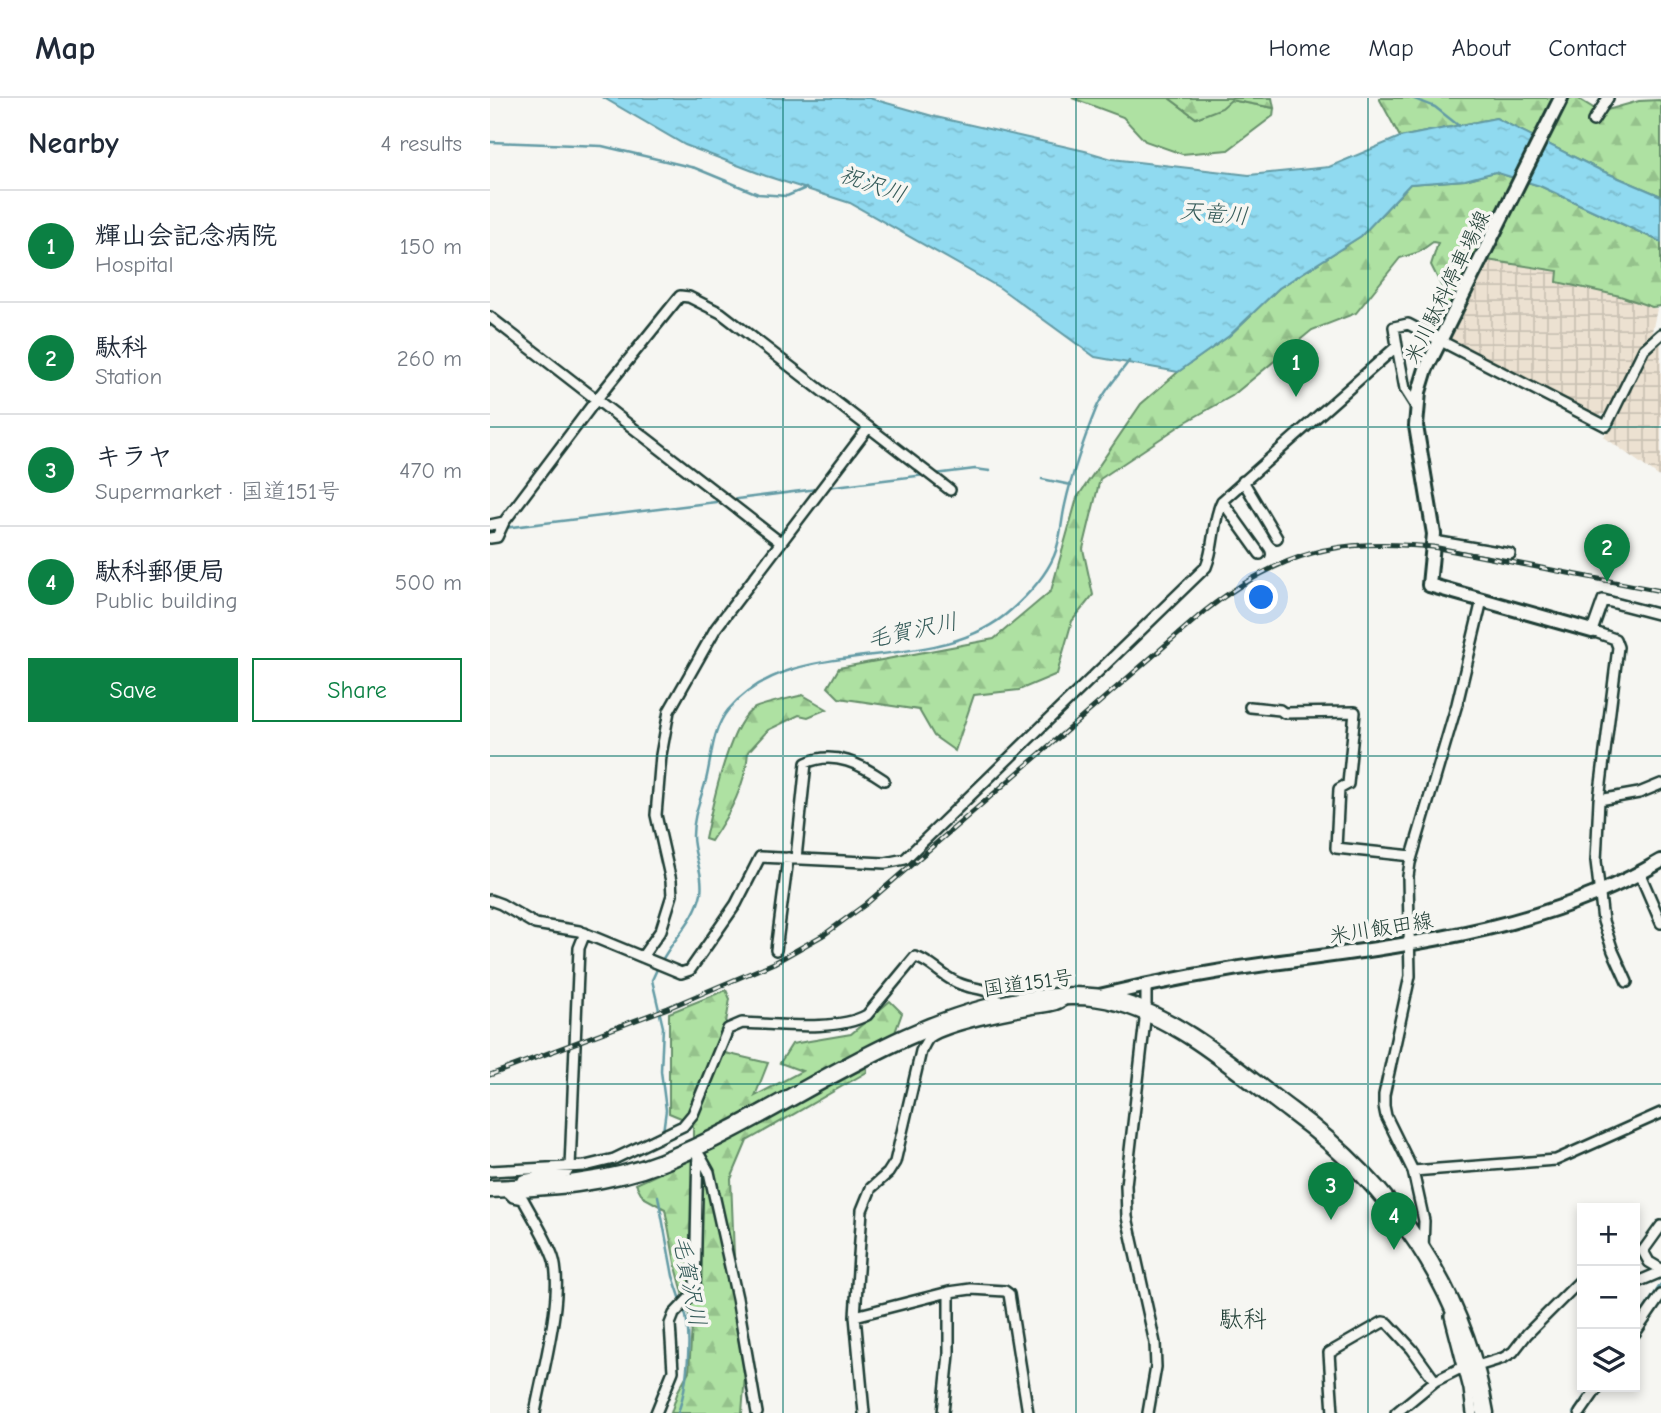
<!DOCTYPE html>
<html lang="en">
<head>
<meta charset="utf-8">
<style>
  body { margin:0; font-family:"Comic Neue","Klee One",sans-serif; background:#f6f6f7; color:#1f2937 }
  .controls { position:absolute; right:21px; bottom:21px; display:grid; overflow:hidden; border-radius:0px; box-shadow:0 4px 10px #0003 }
  .controls button { width:63px; height:63px; display:grid; place-items:center; padding:0; border:0; border-bottom:2px solid #e0e1e3; background:#fff; color:#1f2937; font:35px sans-serif }
  .you { position:absolute; left:772px; top:500px; width:24px; height:24px; margin:-18px; border:5px solid #fff; border-radius:50%; background:#1a73e8; box-shadow:0 0 0 10px #1a73e833 }
  .badge { display:grid; place-items:center; width:46px; height:46px; border-radius:50%; background:#0b8043; color:#fff; font-size:23px; font-weight:700 }
  .pin { position:absolute; translate:-50% -58px; filter:drop-shadow(0 2px 4px #0008) }
  .pin::after { content:''; position:absolute; top:37px; width:24px; height:21px; background:inherit; clip-path:polygon(0 0,100% 0,50% 100%) }
  .list { margin:0; padding:0; list-style:none }
  h2 { display:flex; justify-content:space-between; align-items:center; height:91px; margin:0; padding:0 28px; font-size:30px }
  h2 small { font-size:23px; font-weight:400; color:#747a83 }
  .list li { display:grid; grid-template-columns:46px 1fr auto; gap:21px; align-items:center; box-sizing:border-box; height:112px; padding:0 28px; border-top:2px solid #e0e1e3 }
  .list b { display:block; font-size:26px; white-space:nowrap }
  .list p { margin:0; font-size:23px; white-space:nowrap; color:#747a83 }
  .list em { font-size:23px; font-style:normal; color:#747a83 }
  .actions { display:flex; gap:14px; padding:21px 28px }
  .actions a { flex:1; padding:16px 0; border:2px solid #0b8043; border-radius:0px; text-align:center; font-size:24px; color:#0b8043 }
  .actions .main { background:#0b8043; color:#fff }
  .icon { flex:none; width:38px; height:38px; fill:none; stroke:currentColor; stroke-width:2; stroke-linecap:round; stroke-linejoin:round }
  .map { position:relative; flex:none; width:1171px; height:1315px; overflow:hidden }
  header { display:flex; align-items:center; gap:42px; box-sizing:border-box; height:98px; padding:0 35px; background:#fff; border-bottom:2px solid #e0e1e3 }
  header strong { font-size:33px }
  nav { display:flex; gap:38px; margin-inline-start:auto; font-size:24px }
  main { display:flex }
  aside { flex:1; background:#fff }
  .map>svg:first-child { display:block }
  .industrial { fill:url(#industrial-grid) }
  .grass { fill:#aee1a2; stroke:#668f6b; stroke-width:2 }
  .forest { fill:url(#forest-firs); stroke:#668f6b; stroke-width:2 }
  .water { fill:url(#water-ripples); stroke:#639ba5; stroke-width:2 }
  .lines { fill:none; stroke-linecap:round; stroke-linejoin:round }
  .stream { stroke:#639ba5; stroke-width:2.5 }
  .street-casing { stroke:#1f3d34; stroke-width:14 }
  .secondary-casing { stroke:#1f3d34; stroke-width:18 }
  .highway-casing { stroke:#1f3d34; stroke-width:21 }
  .street { stroke:#f6f6f2; stroke-width:9 }
  .secondary { stroke:#f6f6f2; stroke-width:12 }
  .highway { stroke:#f6f6f2; stroke-width:16 }
  .rail-casing { stroke:#1f3d34; stroke-width:5 }
  .rail { stroke:#f6f6f2; stroke-width:2.5; stroke-dasharray:8; stroke-linecap:butt }
  .grid { fill:none; stroke:#0f766e; stroke-width:2; stroke-opacity:0.55 }
  .labels { text-anchor:middle; stroke-width:7; stroke-linejoin:round; paint-order:stroke }
  .street-label { font-size:21px; fill:#1f3d34; stroke:#f6f6f2 }
  .water-label { font-size:23px; font-style:italic; fill:#365c5a; stroke:#f6f6f2 }
  .quarter-label { font-size:24px; fill:#1f3d34; stroke:#f6f6f2 }
</style>
</head>
<body>
<header>
<strong>Map</strong>
<nav><a>Home</a><a>Map</a><a>About</a><a>Contact</a></nav>
</header>
<main>
<aside>
<h2>Nearby<small>4 results</small></h2>
<ul class="list">
<li><span class="badge">1</span><div><b>輝山会記念病院</b><p>Hospital</p></div><em>150 m</em></li>
<li><span class="badge">2</span><div><b>駄科</b><p>Station</p></div><em>260 m</em></li>
<li><span class="badge">3</span><div><b>キラヤ</b><p>Supermarket · 国道151号</p></div><em>470 m</em></li>
<li><span class="badge">4</span><div><b>駄科郵便局</b><p>Public building</p></div><em>500 m</em></li>
</ul>
<div class="actions"><a class="main">Save</a><a>Share</a></div>
</aside>
<div class="map">
<svg width="1171" height="1315" viewBox="0 0 1171 1315">
  <defs>
    <pattern id="industrial-grid" width="8" height="8" patternUnits="userSpaceOnUse" patternTransform="scale(1.75)"><rect width="8" height="8" fill="#ece1d1"/><path d="M0 4h8M4 0v8" fill="none" stroke="#cac2b4"/></pattern>
    <pattern id="forest-firs" width="22" height="20" patternUnits="userSpaceOnUse" patternTransform="scale(1.75)"><rect width="22" height="20" fill="#aee1a2"/><path d="M5 1l3.5 6h-7zM16 11l3.5 6h-7z" fill="#95c28c"/></pattern>
    <pattern id="water-ripples" width="26" height="14" patternUnits="userSpaceOnUse" patternTransform="scale(1.75)"><rect width="26" height="14" fill="#90daf0"/><path d="M2 4q2-2 4 0t4 0M15 11q2-2 4 0t4 0" fill="none" stroke="#7cbcce"/></pattern>
  </defs>
  <rect width="100%" height="100%" fill="#f6f6f2"/>
  <filter id="ink" filterUnits="userSpaceOnUse"><feTurbulence type="fractalNoise" baseFrequency=".0143" numOctaves="2"/><feDisplacementMap in="SourceGraphic" scale="14" xChannelSelector="R" yChannelSelector="G"/><feConvolveMatrix kernelMatrix="1 2 1 2 8 2 1 2 1" color-interpolation-filters="sRGB"/></filter>
  <g filter="url(#ink)">
    <path class="industrial" d="M997,162L1068,173L1067,184L1130,198L1167,211L1161,238L1155,242L1145,253V260L1116,316L1107,317L961,242L959,237Z
      M1171,242V380L1114,339L1159,252Z"/>
    <path class="grass" d="M582,0H679L706,20L740,2L784,10L783,18L738,52L692,56L655,43L633,19Z"/>
    <path class="forest" d="M679,0H782L784,10L741,2L732,10L706,20Z
      M889,0H1087L1110,14L1149,3L1169,2L1171,3V98L1110,72L1006,20L910,39Z
      M1005,74L1050,88L1171,144V208L1162,209L1130,198L1067,184L1068,173L997,162L990,156L946,234L943,232L953,191L941,167L948,145L943,144L929,154L910,160L866,215L822,232L742,298L694,325L610,381L593,451L603,497L582,523L567,576L529,592L484,597L465,653L444,638L429,612L349,600L338,589L349,570L504,541L561,493L587,400L651,306L688,274L739,238L789,190L871,138L920,86L975,82Z
      M313,597L337,611L318,619L309,617L278,632L258,654C256,687 240,715 221,743L215,741C221,714 239,622 265,610C279,604 298,601 313,597Z
      M236,892L240,901L231,954L278,965L265,998L312,973L290,965L302,946L361,936L400,903L412,915L404,937L377,949V974L257,1043L241,1081L247,1233L255,1277L252,1315H181L188,1293L199,1273L202,1228L185,1165L175,1111L153,1099L146,1086L203,1060V1025L179,1015V915Z"/>
    <path class="water" d="M114,0H379L446,19L595,53L622,61L759,77L839,69L910,39L1006,20L1110,72L1171,98V144L1050,88L1005,74L975,82L920,86L871,138L789,190L739,238L688,274L605,259L510,190L360,105L276,78L195,47Z"/>
    <g class="lines">
      <path class="stream" d="M922,0L945,9L969,28
        M0,44L112,48L205,70L268,96L297,98L316,90
        M445,376L485,371L500,373
        M552,381L581,387
        M337,389L435,377
        M247,401L327,391
        M14,430L226,404
        M171,864C183,841 206,821 211,795C214,775 203,757 203,738C203,717 211,701 216,682C222,658 222,632 238,612C306,531 444,582 521,512C538,497 555,479 564,458C571,442 571,424 575,407C581,379 595,338 606,311C613,294 628,278 639,263
        M168,869L162,882L173,929L171,973L176,1012L173,1034
        M168,1098L183,1178L192,1205
        M1145,1225L1171,1186
        M188,1315C197,1289 203,1238 194,1211
        M1083,1315L1101,1289"/>
      <g class="street-casing">
        <path id="street" d="M1103,23L1118,0
          M0,219L290,444
          M907,248L915,291L927,310
          M753,383L787,440
          M732,403L770,456
          M0,427L14,424L106,302L190,198L199,199L231,215L460,392
          M0,440L7,439L14,424
          M944,443L1020,456
          M760,609L790,612L794,615L865,614L858,686L849,691L846,750L922,758
          M1109,702L1149,695L1171,686
          M306,760L316,665C344,652 372,667 394,682
          M1150,776L1171,825
          M0,802L11,806L45,826L89,833L191,875L200,872L246,806L270,759L395,765L415,761L716,469C725,448 722,423 732,403L907,248L904,229L918,226L1116,328L1154,251L1171,236
          M286,852L298,760
          M152,859L171,832L182,797L181,783L166,717L171,657L179,613L226,530L378,330
          M1137,884L1123,853L1113,823L1106,763L1109,702L1128,549L1125,541L1102,533L1113,502L1171,517
          M656,887V913L636,1087L637,1119L665,1245L666,1269L658,1315
          M210,1058L219,1074L247,1200L267,1315
          M0,1073L95,1068L124,1061L193,1028L203,1016L238,931L252,925C287,926 347,934 377,917L425,859C441,863 452,879 468,885C488,894 496,886 511,906
          M923,1073L1066,1062L1171,1015
          M31,1090L33,1082L77,1074L80,1069L89,850L95,835
          M15,1091L23,1099L33,1101C43,1120 56,1139 63,1159C75,1194 52,1276 45,1315
          M1171,1128L1153,1153L1159,1164L1171,1171
          M933,1151L934,1123L923,1073L896,1018L894,1008V997L920,878L918,778L920,765L967,606L992,502
          M1145,1185L1171,1174
          M365,1218L459,1194L481,1191L515,1193L519,1196L538,1315
          M960,1218L979,1291L982,1315
          M1145,1235L1171,1197
          M984,1269L1013,1260L1023,1254L1037,1236L1092,1181
          M166,1315L183,1273L180,1226L184,1216L205,1194L208,1047
          M374,1315L365,1218L372,1112L381,1090L398,1075L405,1064L431,953C434,948 436,942 440,939C458,927 517,915 539,911C555,908 567,910 579,898
          M453,1315L459,1256V1194
          M843,1315L839,1255L893,1224L898,1225L922,1251L945,1283
          M906,1315L945,1283L977,1267
          M1090,1315L1108,1289"/>
      </g>
      <g class="secondary-casing">
        <path id="secondary" d="M1071,0L936,271L929,294L926,328L944,436L939,487L1102,533
          M609,898C672,883 735,871 798,863C925,846 1059,830 1171,763"/>
      </g>
      <g class="highway-casing">
        <path id="highway" d="M0,1091C59,1089 116,1086 172,1064C295,1015 401,923 535,902C566,898 597,895 628,904C694,923 747,973 801,1013C902,1087 974,1191 995,1315"/>
      </g>
      <use href="#street" class="street"/>
      <use href="#secondary" class="secondary"/>
      <use href="#highway" class="highway"/>
      <g class="rail-casing">
        <path id="rail" d="M0,977L178,910L284,865L335,836L376,806L715,513C792,453 847,440 943,449L1171,493"/>
      </g>
      <use href="#rail" class="rail"/>
    </g>
  </g>
  <path class="grid" d="M293,0V1315M586,0V1315M878,0V1315M0,329H1171M0,658H1171M0,986H1171"/>
  <g class="labels">
    <g class="street-label">
      <text transform="translate(957 189) rotate(-64)" y="7">米川駄科停車場線</text>
      <text transform="translate(891 830) rotate(-9)" y="7">米川飯田線</text>
      <text transform="translate(538 885) rotate(-8)" y="7">国道151号</text>
    </g>
    <g class="water-label">
      <text transform="translate(383 86) rotate(19)" y="8">祝沢川</text>
      <text transform="translate(724 115) rotate(5)" y="8">天竜川</text>
      <text transform="translate(422 532) rotate(-12)" y="8">毛賀沢川</text>
      <text transform="translate(200 1183) rotate(79)" y="8">毛賀沢川</text>
    </g>
    <g class="quarter-label">
      <text x="753" y="1229">駄科</text>
    </g>
  </g>
</svg>
<div class="controls">
<button>+</button>
<button>−</button>
<button><svg class="icon" aria-label="layers" viewBox="0 0 24 24"><path d="M12 4l9 5-9 5-9-5zM3 14l9 5 9-5"/></svg></button>
</div>
<div class="you"></div>
<div class="pin badge" style="left:806px;top:299px">1</div>
<div class="pin badge" style="left:1117px;top:484px">2</div>
<div class="pin badge" style="left:841px;top:1122px">3</div>
<div class="pin badge" style="left:904px;top:1152px">4</div>
</div>
</main>
</body>
</html>
